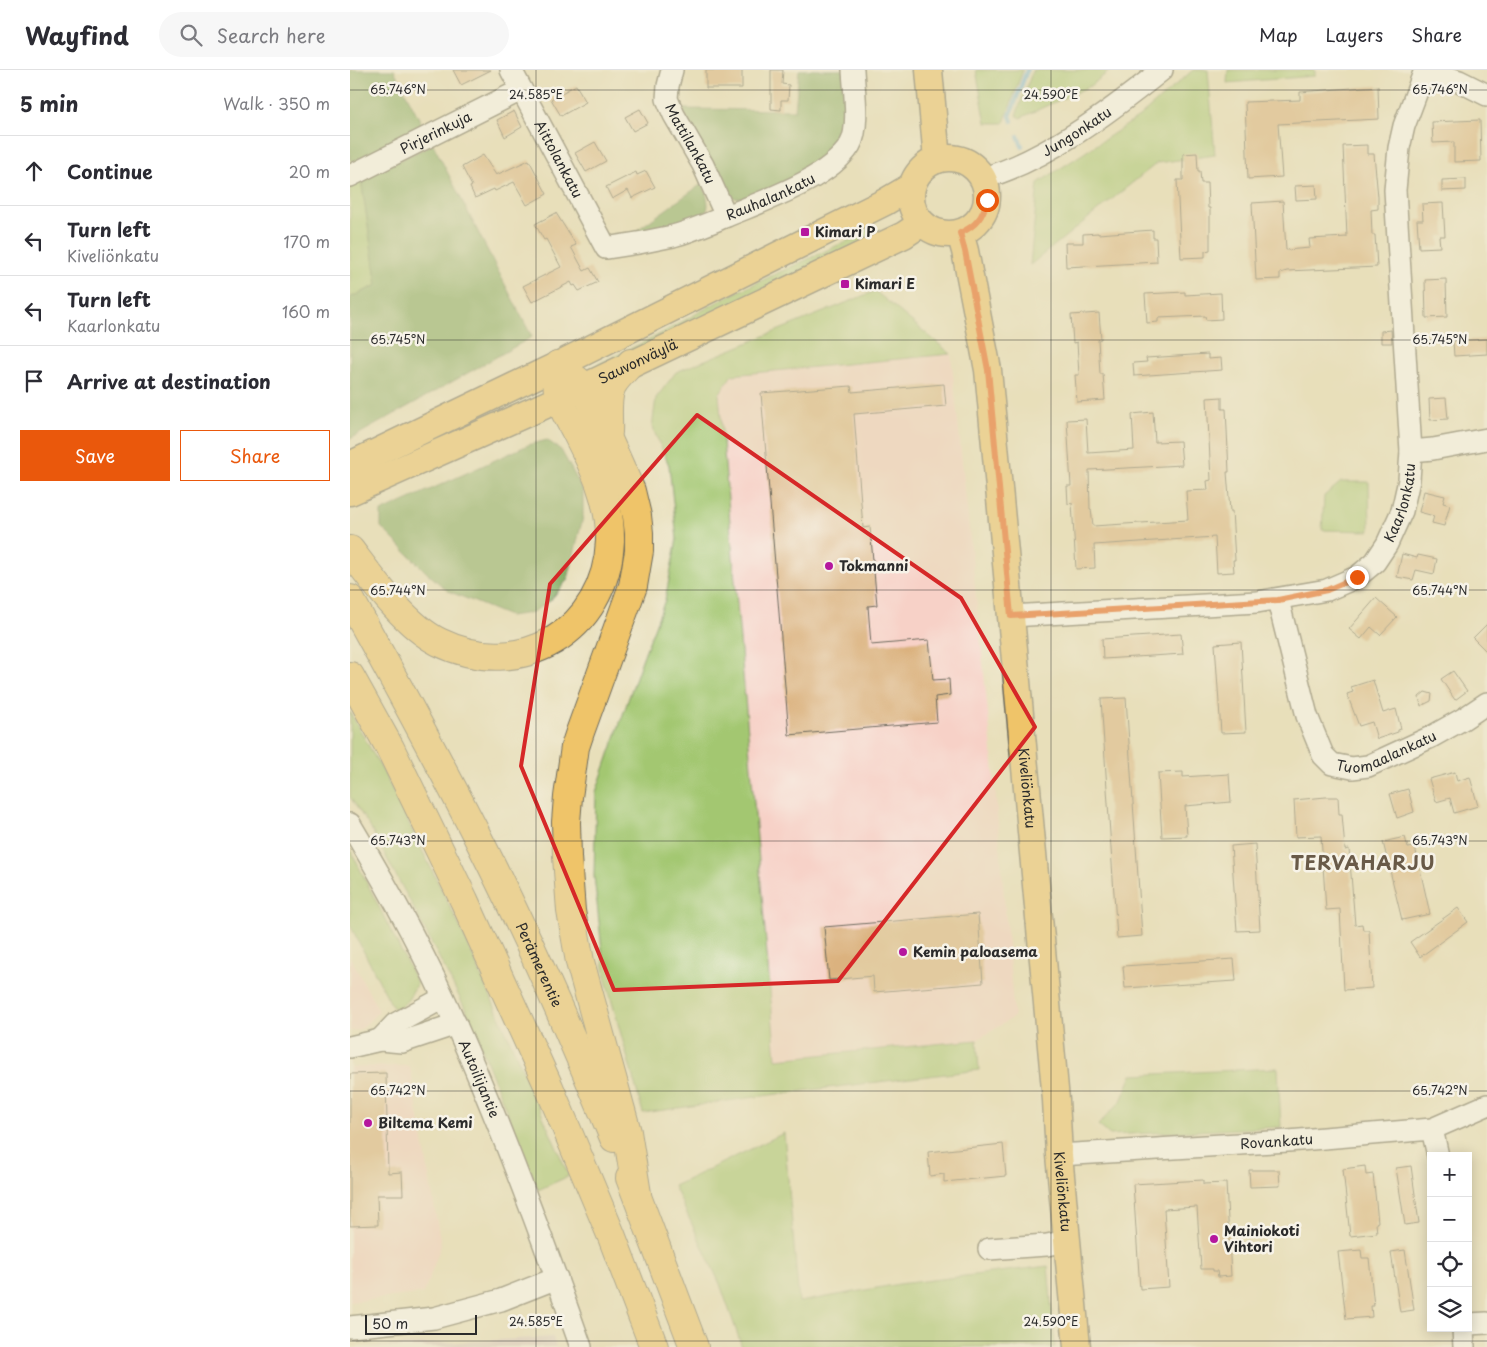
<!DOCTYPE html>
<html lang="en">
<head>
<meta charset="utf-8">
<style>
  body { margin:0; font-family:"Playpen Sans",sans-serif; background:#f7f7f7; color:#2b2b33 }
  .controls { position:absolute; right:15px; bottom:15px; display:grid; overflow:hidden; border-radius:0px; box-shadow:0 2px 12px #0003 }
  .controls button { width:45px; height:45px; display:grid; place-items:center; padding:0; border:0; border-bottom:1px solid #e1e1e2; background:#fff; color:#2b2b33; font:25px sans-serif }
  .scale { position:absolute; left:15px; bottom:12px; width:112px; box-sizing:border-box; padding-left:5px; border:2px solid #2b2b2b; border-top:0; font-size:14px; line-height:18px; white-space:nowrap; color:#2b2b2b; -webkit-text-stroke:4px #f7f3e8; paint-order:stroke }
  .stop { position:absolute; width:15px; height:15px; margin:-11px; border:4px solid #ea580c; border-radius:50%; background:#fff }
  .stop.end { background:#ea580c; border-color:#fff; box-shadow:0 1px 5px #0008 }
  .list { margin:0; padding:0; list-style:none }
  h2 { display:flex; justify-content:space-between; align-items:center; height:65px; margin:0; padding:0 20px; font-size:21px }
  h2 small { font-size:16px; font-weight:400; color:#7c7c81 }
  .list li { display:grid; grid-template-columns:32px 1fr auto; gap:15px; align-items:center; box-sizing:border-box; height:70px; padding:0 20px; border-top:1px solid #e1e1e2 }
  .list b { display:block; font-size:19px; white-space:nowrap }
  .list p { margin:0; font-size:16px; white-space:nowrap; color:#7c7c81 }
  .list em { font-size:16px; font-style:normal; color:#7c7c81 }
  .actions { display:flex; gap:10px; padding:15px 20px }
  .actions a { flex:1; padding:11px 0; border:1px solid #ea580c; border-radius:0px; text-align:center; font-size:18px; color:#ea580c }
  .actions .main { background:#ea580c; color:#fff }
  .icon { flex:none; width:28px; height:28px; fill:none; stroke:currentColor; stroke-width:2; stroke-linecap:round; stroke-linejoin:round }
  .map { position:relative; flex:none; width:1137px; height:1277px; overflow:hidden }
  header { display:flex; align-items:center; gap:30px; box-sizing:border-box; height:70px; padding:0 25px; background:#fff; border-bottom:1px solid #e1e1e2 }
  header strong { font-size:24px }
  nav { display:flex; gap:28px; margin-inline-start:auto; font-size:18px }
  .search { width:350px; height:45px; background:#f7f7f7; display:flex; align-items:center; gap:12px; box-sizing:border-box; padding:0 18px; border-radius:28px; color:#7c7c81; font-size:19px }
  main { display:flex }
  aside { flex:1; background:#fff }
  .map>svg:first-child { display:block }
  .built { fill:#f7d1c7 }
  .industrial { fill:#d2bfc0 }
  .green { fill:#a3c771; stroke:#67794e }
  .forest { fill:#82ac63; stroke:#566c47 }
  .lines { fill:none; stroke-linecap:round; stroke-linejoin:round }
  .stream { stroke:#69b1e0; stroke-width:4.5 }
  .building { fill:#dbb27f }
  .minor-casing { stroke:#6d6a5d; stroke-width:24 }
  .major-casing { stroke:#6d6a5d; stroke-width:29 }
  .highway-casing { stroke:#6d6a5d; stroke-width:30 }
  .minor { stroke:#fff; stroke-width:21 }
  .major { stroke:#efc469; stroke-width:26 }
  .highway { stroke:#efc469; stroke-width:28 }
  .route { stroke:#ea580c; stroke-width:6 }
  .marked { fill:none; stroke:#d62828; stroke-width:4; stroke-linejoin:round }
  .ticks { fill:none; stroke:#2b2b2b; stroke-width:1; stroke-opacity:0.45 }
  .poi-dot { fill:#b5179e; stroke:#f7f3e8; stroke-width:2 }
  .labels { text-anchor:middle; stroke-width:5; stroke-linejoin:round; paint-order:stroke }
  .street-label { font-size:14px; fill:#2b2b2b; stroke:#f7f3e8 }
  .poi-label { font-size:14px; font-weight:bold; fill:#2b2b2b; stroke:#f7f3e8; text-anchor:start }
  .district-label { font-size:19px; font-weight:bold; letter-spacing:1px; fill:#695a48; stroke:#f7f3e8 }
  .ticks-label { font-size:12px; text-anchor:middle; fill:#2b2b2b; stroke:#f7f3e8; stroke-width:5; stroke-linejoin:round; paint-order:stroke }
</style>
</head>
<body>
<header>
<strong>Wayfind</strong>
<div class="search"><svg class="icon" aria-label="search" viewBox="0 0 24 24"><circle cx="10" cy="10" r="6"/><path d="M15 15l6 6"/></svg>Search here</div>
<nav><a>Map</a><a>Layers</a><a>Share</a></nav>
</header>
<main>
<aside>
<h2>5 min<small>Walk · 350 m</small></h2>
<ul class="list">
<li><svg class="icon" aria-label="ahead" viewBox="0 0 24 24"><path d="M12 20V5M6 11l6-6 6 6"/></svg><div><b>Continue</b></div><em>20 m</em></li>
<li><svg class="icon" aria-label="left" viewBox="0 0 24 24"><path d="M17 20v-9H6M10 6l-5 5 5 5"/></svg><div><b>Turn left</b><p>Kiveliönkatu</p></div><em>170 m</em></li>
<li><svg class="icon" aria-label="left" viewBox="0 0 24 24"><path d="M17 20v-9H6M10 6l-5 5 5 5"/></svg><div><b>Turn left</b><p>Kaarlonkatu</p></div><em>160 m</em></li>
<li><svg class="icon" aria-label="arrive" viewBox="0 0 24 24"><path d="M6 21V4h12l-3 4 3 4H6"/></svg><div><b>Arrive at destination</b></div></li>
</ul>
<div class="actions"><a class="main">Save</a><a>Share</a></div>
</aside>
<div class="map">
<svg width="1137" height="1277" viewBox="0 0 1137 1277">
  <rect width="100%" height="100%" fill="#f7f3e8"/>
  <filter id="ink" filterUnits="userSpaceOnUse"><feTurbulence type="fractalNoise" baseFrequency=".02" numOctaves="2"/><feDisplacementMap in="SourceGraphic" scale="10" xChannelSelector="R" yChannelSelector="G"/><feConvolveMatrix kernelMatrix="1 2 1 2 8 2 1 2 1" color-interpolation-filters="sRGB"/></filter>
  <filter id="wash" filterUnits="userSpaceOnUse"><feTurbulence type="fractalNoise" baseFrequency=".0096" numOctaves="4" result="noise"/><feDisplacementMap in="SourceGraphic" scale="20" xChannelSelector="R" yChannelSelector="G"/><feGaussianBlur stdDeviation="1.12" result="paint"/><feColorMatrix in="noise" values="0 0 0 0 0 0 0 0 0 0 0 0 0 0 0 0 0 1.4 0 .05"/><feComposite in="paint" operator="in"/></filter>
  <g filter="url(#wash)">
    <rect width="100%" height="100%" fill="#e8dfba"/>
    <path class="built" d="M601,284L642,681L664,947L627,970L426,989L369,324L381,305Z
      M0,887L29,941L11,959L0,961Z
      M60,996L91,1175L74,1223L0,1232V997Z"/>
    <path class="industrial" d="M203,1267L206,1277H15Z"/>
    <path class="green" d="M626,0H673L654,53H636Z
      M683,0H761L740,16L670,48L666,45Z
      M843,0H858L865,85L807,93L680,195L688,113L789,47Z
      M878,0H965V6L877,13Z
      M11,109L27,215L0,228V114Z
      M520,158L524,164L507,175L235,305L233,301L301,269L378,226L499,170Z
      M525,221L601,284L382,305L369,324L426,989L627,970L629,1000L427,1024L293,1043L255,907L244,806L246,722L292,590L315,530L327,469L319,395L302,357L306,328L326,302Z
      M991,412H1019L1020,461L972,460L974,426Z
      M0,642L35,705L111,859L219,1106L188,1120L118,944L62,835L20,757L0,727Z
      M0,779L67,913L58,930L48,940H45L42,936L0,855Z
      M928,998L931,1057L760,1065L748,1055L771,1031L782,1005Z
      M434,1063L449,1232L549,1214L698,1196L705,1277H392L370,1214L324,1116Z"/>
    <path class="forest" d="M0,0H44L74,58L3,95L0,88Z
      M449,0H495L498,56L493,71L478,88L414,123L396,128H384L374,121L332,39L445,40Z
      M83,74L182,267L0,369V228L27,215L11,109Z
      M353,113C355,120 360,133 357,140C351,156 299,161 283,163Z
      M197,370L211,380L233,420V447L218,509L200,531L181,543L159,546L98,521L76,502L31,457V442L178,375Z"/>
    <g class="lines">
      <path class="stream" d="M662,51L660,46L677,0
        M668,66L672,76"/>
    </g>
    <g id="blocks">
      <path class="building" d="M103,0H141L111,15Z
        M356,0H392V18H356Z
        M421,0H433L432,14L439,15L438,30H431V40L421,39Z
        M226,15L236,32L211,46L201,29Z
        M1028,16L1029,49L928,54L932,107L898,109L895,32L950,30V22Z
        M290,39L298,53L283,61L275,47Z
        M164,41L172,57L155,67L147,50Z
        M1130,50L1131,91L1104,92V72L1083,73L1082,52Z
        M245,72L256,91L236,102L225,83Z
        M1017,75V84H1024L1028,127V139L1021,140L1022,165H1025L1027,197L937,201L930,203V209L906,210L902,133L933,131L936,180L960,178L959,169L997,167L993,76Z
        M847,83L848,101H850L851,113H857L858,138H860V180L855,181V187L831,188L827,110H833V84Z
        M133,85L146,105L179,90L197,124L177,135L164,112L145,121L144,119L125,128L120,117L122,116L112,97Z
        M296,101L305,117L282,128L278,120L262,129L256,117L286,102L287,105Z
        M1116,109V120L1092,121V110Z
        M966,115L967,129L946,130L945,116Z
        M1093,133L1095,166H1089L1090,177L1069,178L1067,150H1073L1072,134Z
        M206,143L226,175L221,177L234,201L240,198L248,212L229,221L225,215L223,216L221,212L182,232L173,216L211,197L196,169L194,170L185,154Z
        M803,160V168H806L807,192L716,197L715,173H733V164L748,163V164Z
        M1096,209L1097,247L1076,248L1075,210Z
        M835,222V225L871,223L872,249L856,250L855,246L808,248V252L797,253L795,224Z
        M749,243L751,269L748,270L750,304H753L755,330L727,332L725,305H729L727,272L723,273L721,245Z
        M1041,260L1042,273H1031V261Z
        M1137,269V284L1104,286L1103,271Z
        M858,284V289L871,288L872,300L784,306L783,293L797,292L796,288Z
        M594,314L596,336L504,344L513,458L520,457L527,535L518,536L521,575L579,570L583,610L599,609L600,625L585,627L587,652L439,665L411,323L501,316L502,322Z
        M872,327V339H876L879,402H877L880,441H882L885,490H883L884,502L867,503L865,467L744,475L745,498L726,499L722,433L718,434L717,416H721L717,350L736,349L738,383L784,380L782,344L803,342L805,372L830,371L832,395L739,400L740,439H741L743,456L838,450L836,421L858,420L857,411L861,410L857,328Z
        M1096,328L1098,349L1080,350L1079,329Z
        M1074,421L1095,426L1093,433L1100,435L1094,456L1082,453L1084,446L1069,442Z
        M1052,484L1067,488L1068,485L1087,489L1084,504L1066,500L1063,510L1047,507Z
        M1026,528L1047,547L1030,565L1021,557L1011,569L999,559Z
        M1137,554V582L1123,568Z
        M831,564L833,584L753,589L752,569Z
        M891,572L896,662L871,663L865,574Z
        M1103,601L1117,621L1105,630L1091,609Z
        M1023,610L1033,643L1046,639L1051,659L1048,660V662L1027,669L1022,652L1009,656L997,624L1003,622L1001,617Z
        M1075,622L1082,624L1081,631L1071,636L1069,627Z
        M776,628L792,866L767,868L751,629Z
        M833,702V707L879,704L881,732L835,736L837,766L812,767L808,703Z
        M1105,702L1107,711L1120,707L1128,736L1104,743L1100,728L1086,732L1079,709Z
        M1058,719L1064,742L1047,748L1040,724Z
        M976,727H988L989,744H992L995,780L999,779L1005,855L1012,854L1013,860H1019L1022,918L994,920L990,839L976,840L971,766L946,767L944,730Z
        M1055,767L1058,778L1065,777L1080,844L1052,850L1033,772Z
        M905,774L910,860L887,861L881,776Z
        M1108,838L1118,852L1070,887L1060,872Z
        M628,844L633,913L524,922L523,906L479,910L474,857Z
        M884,889L886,911L775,918L773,896Z
        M36,1003L38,1103L52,1102L53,1125H27L28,1155L0,1156V1004Z
        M653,1074L656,1106L594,1112V1104L580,1106L578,1082Z
        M1015,1096L1016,1105L1023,1104L1028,1152L1026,1153L1027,1163L1000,1166L993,1099Z
        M1061,1096L1069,1153L1055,1155L1046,1098Z
        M899,1100H929L930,1116L900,1117Z
        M853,1110V1114L876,1113L881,1206L868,1207L867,1201H863V1199H851L847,1137L814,1139L819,1217L790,1219L783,1114Z
        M1011,1180L1012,1188H1019L1024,1236H1021L1022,1247L996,1249L988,1182Z
        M1055,1180L1064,1240L1050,1242L1041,1182Z"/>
    </g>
  </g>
  <g filter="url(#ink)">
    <use href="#blocks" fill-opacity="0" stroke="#6d6a5d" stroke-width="1"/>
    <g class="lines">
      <g class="minor-casing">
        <g id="minor">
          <path id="s1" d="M161,0L256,178C279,175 301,171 323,166C342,161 359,153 377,146C413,131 479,109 500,75C510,58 504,20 503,0"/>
          <path id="s2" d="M322,0L318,16L317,29L324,45L353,95L376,146"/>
          <path d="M1075,0L1109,11L1137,25"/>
          <path id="s3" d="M0,106L171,20"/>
          <path id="s4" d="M633,108C695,91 762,40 812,0"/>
          <path d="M1061,381L1083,379L1137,369"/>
          <path id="s5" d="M928,530L957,646L973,685L982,694L1002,698L1018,696L1081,667L1113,649L1137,633"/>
          <path id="s6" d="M661,546L907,532L977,520L1007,507L1025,492L1037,474L1052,441L1059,410L1061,381L1045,120L1049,78L1054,56L1075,0"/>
          <path id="s7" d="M0,754C39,819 76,886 106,955C153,1060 193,1169 231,1277"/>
          <path d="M30,970L45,954L93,928"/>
          <path d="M0,977L30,970L52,972L106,954"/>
          <path d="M1082,1059L1088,1086"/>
          <path id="s8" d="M709,1085L938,1071L1082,1059L1137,1035"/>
          <path d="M639,1179L697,1175L717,1171"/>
          <path d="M1118,1254L1137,1253"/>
          <path d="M0,1257L84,1248L151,1230L207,1208"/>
          <path d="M1113,1258L1114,1277"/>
        </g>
      </g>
      <g class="major-casing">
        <g id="major">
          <path d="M579,0L587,90"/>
          <circle cx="599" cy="126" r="38"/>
          <path id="s9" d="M610,163L615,181L638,300L706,1030L709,1085L727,1277"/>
          <path d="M0,395L208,295L535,132L562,116"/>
          <path id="s10" d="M0,422L209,329L554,165L572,153"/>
        </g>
      </g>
      <g class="highway-casing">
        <g id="highway">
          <path d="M208,295L234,316L281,421L287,446L289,463V481L283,516L230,662L225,677L218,727L216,752L217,787L221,841L230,892L277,1062L287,1124"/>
          <path d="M258,362C259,348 255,327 263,314C267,307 275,300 281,293"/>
          <path d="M0,480C23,510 55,555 89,572C171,612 256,561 260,471C261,430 243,395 225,360C220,350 213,340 210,329C206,320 208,306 208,295"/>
          <path id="s11" d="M0,529C45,611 90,692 132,776C180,871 223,969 264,1068"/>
          <path d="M0,606L40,678L114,830L199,1017L262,1167L304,1277"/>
          <path d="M280,1108L344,1277"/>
        </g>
      </g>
      <use href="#minor" class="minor"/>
      <use href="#major" class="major"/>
      <use href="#highway" class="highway"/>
    </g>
  </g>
  <g class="lines" filter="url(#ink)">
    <path class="route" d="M637,130C633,147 626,156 610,163L615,181L638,300L661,546L928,530L977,520L1007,507"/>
  </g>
  <path d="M0 0H1137V1277H0ZM347,345L611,528L685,657L488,911L264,920L171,696L200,514Z" fill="#e8dfba" fill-opacity=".55" fill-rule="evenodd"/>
  <path class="marked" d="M347,345L611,528L685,657L488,911L264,920L171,696L200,514Z"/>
  <path class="ticks" d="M186,0V1277M701,0V1277M0,20H1137M0,270H1137M0,520H1137M0,771H1137M0,1021H1137M0,1271H1137"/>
  <g class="poi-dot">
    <rect x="450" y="157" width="10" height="10" rx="2.5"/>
    <rect x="490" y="209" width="10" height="10" rx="2.5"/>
    <circle cx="479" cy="496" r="5"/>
    <circle cx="553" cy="882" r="5"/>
    <circle cx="18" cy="1053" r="5"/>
    <circle cx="864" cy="1169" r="5"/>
  </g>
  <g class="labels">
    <g class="street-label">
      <text dy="5" stroke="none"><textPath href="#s4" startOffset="105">Jungonkatu</textPath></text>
      <text dy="5" stroke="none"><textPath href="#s3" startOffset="96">Pirjerinkuja</textPath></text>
      <text dy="5" stroke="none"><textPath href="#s2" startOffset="80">Mattilankatu</textPath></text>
      <text dy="5" stroke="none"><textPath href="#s1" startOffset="101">Aittolankatu</textPath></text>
      <text dy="5" stroke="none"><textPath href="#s1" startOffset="375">Rauhalankatu</textPath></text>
      <text dy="5" stroke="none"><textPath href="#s10" startOffset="316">Sauvonväylä</textPath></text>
      <text dy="5" stroke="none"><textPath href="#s6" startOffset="439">Kaarlonkatu</textPath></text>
      <text dy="5" stroke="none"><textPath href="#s5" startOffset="232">Tuomaalankatu</textPath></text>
      <text dy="5" stroke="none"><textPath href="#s9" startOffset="560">Kiveliönkatu</textPath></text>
      <text dy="5" stroke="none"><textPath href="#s11" startOffset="412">Perämerentie</textPath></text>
      <text dy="5" stroke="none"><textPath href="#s7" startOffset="286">Autoilijantie</textPath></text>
      <text dy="5" stroke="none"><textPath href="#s8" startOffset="218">Rovankatu</textPath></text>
      <text dy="5" stroke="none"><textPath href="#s9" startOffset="965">Kiveliönkatu</textPath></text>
    </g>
    <g class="poi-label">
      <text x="465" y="167">Kimari P</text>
      <text x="505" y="219">Kimari E</text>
      <text x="489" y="501">Tokmanni</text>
      <text x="563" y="887">Kemin paloasema</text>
      <text x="28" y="1058">Biltema Kemi</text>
      <text x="874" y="1166">Mainiokoti<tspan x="874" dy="16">Vihtori</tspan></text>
    </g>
    <g class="district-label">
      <text x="1013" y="800">TERVAHARJU</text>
    </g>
  </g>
  <g class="ticks-label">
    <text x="48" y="24">65.746°N</text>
    <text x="1090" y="24">65.746°N</text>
    <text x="186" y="29">24.585°E</text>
    <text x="701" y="29">24.590°E</text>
    <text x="48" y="274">65.745°N</text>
    <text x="1090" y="274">65.745°N</text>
    <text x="48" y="525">65.744°N</text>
    <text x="1090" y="525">65.744°N</text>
    <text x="48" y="775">65.743°N</text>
    <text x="1090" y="775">65.743°N</text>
    <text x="48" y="1025">65.742°N</text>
    <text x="1090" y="1025">65.742°N</text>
    <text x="186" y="1256">24.585°E</text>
    <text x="701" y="1256">24.590°E</text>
  </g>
</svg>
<div class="controls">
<button>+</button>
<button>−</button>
<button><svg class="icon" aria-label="locate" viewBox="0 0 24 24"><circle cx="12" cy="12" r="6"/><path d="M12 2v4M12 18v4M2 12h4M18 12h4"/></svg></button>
<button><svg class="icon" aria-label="layers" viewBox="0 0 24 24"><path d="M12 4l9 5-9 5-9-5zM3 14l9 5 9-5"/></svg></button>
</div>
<div class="scale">50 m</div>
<div class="stop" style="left:637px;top:130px"></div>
<div class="stop end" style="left:1007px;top:507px"></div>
</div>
</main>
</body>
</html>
